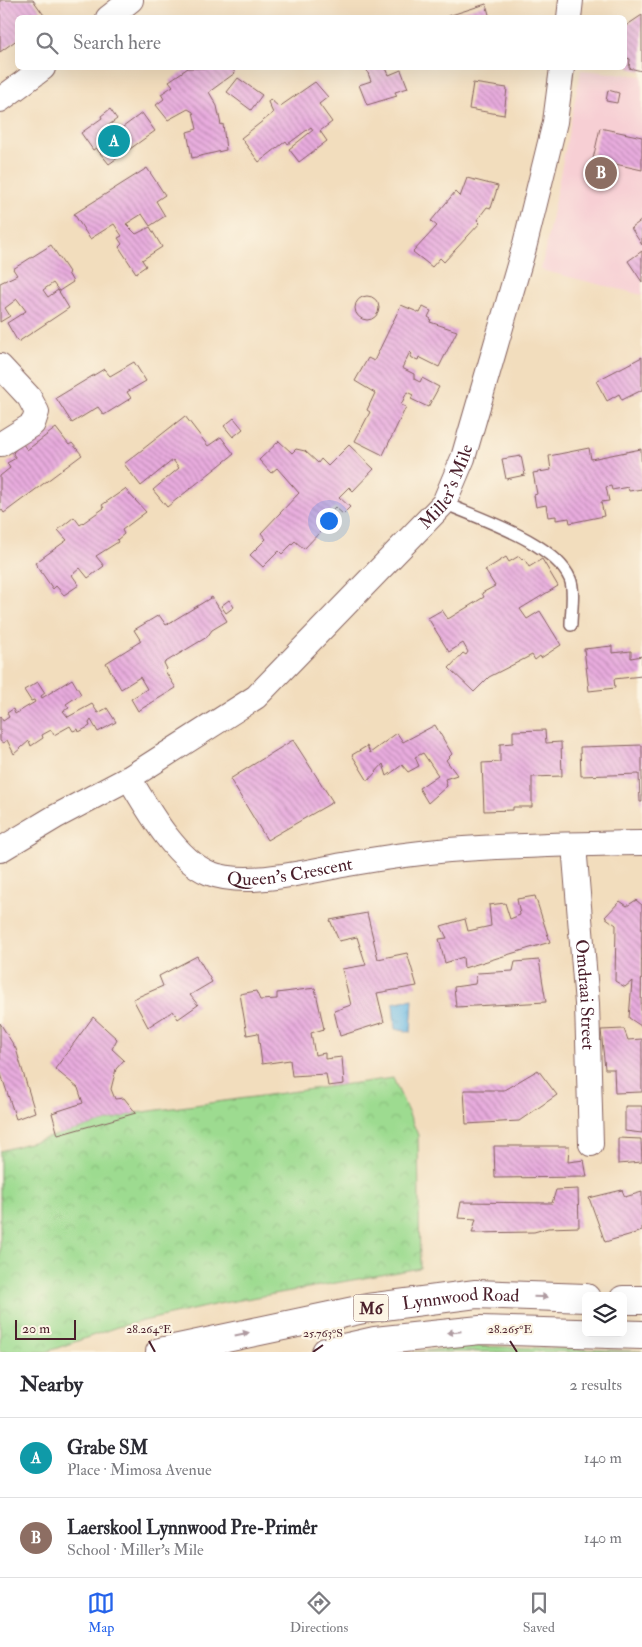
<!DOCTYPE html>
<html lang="en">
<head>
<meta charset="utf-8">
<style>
  body { margin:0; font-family:"IM FELL Double Pica",serif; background:#f7f7f7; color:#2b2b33 }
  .controls { position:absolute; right:15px; bottom:15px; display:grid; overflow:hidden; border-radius:8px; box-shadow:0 5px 20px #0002 }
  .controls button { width:45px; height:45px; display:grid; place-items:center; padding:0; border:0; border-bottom:1px solid #e1e1e2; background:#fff; color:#2b2b33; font:25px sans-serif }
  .scale { position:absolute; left:15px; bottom:12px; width:61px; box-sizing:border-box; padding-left:5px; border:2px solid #4a1f2b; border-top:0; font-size:14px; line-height:18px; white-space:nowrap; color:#4a1f2b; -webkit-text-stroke:4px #fcf5e5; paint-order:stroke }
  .you { position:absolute; left:328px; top:520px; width:18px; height:18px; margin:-12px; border:4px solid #fff; border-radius:50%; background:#1a73e8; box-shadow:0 0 0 8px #1a73e833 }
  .badge { display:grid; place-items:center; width:32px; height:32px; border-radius:50%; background:#2563eb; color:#fff; font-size:16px; font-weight:700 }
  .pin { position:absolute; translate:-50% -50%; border:2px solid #fff; box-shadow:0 1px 5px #0006 }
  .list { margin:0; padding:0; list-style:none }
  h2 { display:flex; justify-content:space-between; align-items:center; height:65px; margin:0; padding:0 20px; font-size:21px }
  h2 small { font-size:16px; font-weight:400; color:#7c7c81 }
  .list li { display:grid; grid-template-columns:32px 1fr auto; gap:15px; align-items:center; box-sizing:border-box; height:80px; padding:0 20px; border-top:1px solid #e1e1e2 }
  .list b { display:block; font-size:19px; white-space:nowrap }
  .list p { margin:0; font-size:16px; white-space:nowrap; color:#7c7c81 }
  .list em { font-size:16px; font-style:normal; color:#7c7c81 }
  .icon { flex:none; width:28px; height:28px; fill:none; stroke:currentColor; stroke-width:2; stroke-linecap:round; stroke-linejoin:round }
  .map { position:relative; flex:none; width:642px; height:1352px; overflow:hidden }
  .search { position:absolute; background:#fff; box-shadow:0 5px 20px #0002; left:15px; right:15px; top:15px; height:55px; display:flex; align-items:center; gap:12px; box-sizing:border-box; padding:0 18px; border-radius:8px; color:#7c7c81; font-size:19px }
  .sheet { height:225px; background:#fff }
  nav { display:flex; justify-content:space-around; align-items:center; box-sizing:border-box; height:70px; border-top:1px solid #e1e1e2; background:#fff; font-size:14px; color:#7c7c81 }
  nav a { display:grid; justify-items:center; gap:2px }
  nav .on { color:#2563eb }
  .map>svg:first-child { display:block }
  .built { fill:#f7cfd4 }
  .park { fill:url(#park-crowns); stroke:#747d5e }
  .water { fill:url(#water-ripples); stroke:#5a6c88 }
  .building { fill:url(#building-back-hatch) }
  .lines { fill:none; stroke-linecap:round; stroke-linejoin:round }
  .service-casing { stroke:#85625e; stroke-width:14 }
  .minor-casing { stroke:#85625e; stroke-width:26 }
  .primary-casing { stroke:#85625e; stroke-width:30 }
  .service { stroke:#fff; stroke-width:11 }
  .minor { stroke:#fff; stroke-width:24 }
  .primary { stroke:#fff; stroke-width:28 }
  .oneway { fill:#ae9aa0 }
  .ticks { fill:none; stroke:#4a1f2b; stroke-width:2 }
  .labels { text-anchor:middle; stroke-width:4.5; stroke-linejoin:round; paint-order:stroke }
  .shield { fill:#fcf5e5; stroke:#7f5f63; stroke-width:1 }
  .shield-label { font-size:16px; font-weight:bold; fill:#4a1f2b }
  .street-label { font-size:18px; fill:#4a1f2b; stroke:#fcf5e5 }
  .ticks-label { font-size:12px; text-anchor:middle; fill:#4a1f2b; stroke:#fcf5e5; stroke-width:4.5; stroke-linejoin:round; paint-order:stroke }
</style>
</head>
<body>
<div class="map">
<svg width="642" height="1352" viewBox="0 0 642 1352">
  <defs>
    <pattern id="park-crowns" width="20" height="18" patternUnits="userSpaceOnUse" patternTransform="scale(1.25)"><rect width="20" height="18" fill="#9ddb90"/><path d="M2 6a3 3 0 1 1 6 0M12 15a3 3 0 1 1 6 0" fill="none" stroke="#89bc7c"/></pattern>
    <pattern id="water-ripples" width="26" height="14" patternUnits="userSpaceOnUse" patternTransform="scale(1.25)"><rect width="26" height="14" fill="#6abae5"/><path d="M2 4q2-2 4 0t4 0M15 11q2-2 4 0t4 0" fill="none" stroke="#5d9fc5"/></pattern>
    <pattern id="building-back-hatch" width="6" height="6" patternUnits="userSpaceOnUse" patternTransform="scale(1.25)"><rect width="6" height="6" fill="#e8acde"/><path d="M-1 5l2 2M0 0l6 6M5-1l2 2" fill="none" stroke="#be8bb4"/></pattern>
  </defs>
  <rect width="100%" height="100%" fill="#fcf5e5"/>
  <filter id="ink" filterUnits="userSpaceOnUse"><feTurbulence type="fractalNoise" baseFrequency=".02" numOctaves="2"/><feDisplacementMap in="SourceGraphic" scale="10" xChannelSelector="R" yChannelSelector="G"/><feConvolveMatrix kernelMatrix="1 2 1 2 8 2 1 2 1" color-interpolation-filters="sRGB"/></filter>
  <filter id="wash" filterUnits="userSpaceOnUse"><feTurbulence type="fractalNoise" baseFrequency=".0096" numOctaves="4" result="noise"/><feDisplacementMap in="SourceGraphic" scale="20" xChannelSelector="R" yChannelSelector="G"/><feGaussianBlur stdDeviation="1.12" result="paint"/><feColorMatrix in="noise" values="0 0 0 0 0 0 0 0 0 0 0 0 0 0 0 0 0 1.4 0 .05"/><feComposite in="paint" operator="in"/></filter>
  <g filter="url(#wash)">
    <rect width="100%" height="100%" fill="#f2ddbd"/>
    <path class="built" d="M581,70L642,76V295L541,270Z"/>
    <path class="park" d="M393,1078L418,1135L420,1268L218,1304L117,1327L46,1352H0V1151L136,1113Z
      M472,1346L642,1351V1352H414Z"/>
    <path class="water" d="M413,999L411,1032L395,1029L393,1003Z"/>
    <g id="blocks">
      <path class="building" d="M0,0H33L46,18H18V39L0,52Z
        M486,4L490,18H445V17Z
        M642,15V71L629,68L630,59L624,57V27Z
        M188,68H232L235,73L209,92L217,106L221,125L223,124L226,150L192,158L187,132L197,129L193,112L188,109L168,120L156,105L164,99L161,94L173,86L169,81Z
        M366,68H386L389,75L401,70L408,88L395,92L397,96L367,105L359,85L371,81Z
        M238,78L262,95L251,110L227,92Z
        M315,82L328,97L319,104L332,122L320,131L327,141L299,162L289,149L313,130L311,127L288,144L286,141L259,162L241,138L273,113L268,102L270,99L279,107Z
        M473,83L507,88L504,115L469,109Z
        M608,90L619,93L617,103L606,101Z
        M110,109L117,119L109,125L115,133L142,113L155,131L109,164L96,148L93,150L81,133L102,118L101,116Z
        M600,128L642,137V170L593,159Z
        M147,168L165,195L156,201L165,216L150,226L142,214L126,224L136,234L150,227L162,247L142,260L146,266L136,273L119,247L122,244L118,238L122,236L114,224L90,239L74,214Z
        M467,178L498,186L491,208L487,207L477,220L480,223L444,262L440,258L432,267L413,252L437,226L431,221L455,192L460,197Z
        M642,220V245L631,228Z
        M51,245L69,272L68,273L73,282L59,291L53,283L43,290L48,297L58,290L69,308L18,342L7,323L26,311L17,299L5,308L10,316L0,322V283L17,275L13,269Z
        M642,251V282L628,261Z
        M355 308a12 12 0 1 1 24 0a12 12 0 1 1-24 0Z
        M401,305L420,313L423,307L431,311L428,317L431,319L430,322L457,331L439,367L419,357L418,360L410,357L412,354L410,352L402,368L414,374V379L420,382L422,378L439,387L428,407L411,399L413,395L407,392L401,405L406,407L383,455L355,441L370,412L367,410L375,393L355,381L368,358L374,361Z
        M642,357V390L622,400L619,394L607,401L596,381Z
        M134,362L146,381L127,392L131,398L104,415L98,407L72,423L56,398L104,369L110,376Z
        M185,416L208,446L221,437L234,454L167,507L153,490L179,468L173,460L141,486L124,464Z
        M234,418L243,429L233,437L224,426Z
        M56,428L69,445L72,443L82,455L4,513L2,510L0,511V476L10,468L7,463L16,458L13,454L14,451L23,444L27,450Z
        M279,441L292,453L296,449L305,451L318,463L321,459L328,466L349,445L374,469L353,491L349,487L339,497L350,507L343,514L335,507L316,526L321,531L304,549L295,541L282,554L279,551L263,567L250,555L266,539L261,533L299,493L277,468L271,473L259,460Z
        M589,448L591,459L641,449L642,489L629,491L628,487L612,490L611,486L606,487L609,501L601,502L604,516L570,523L569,518L556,520V516L548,517L546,505L536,507L534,495L537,494L533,473L551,470L549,456Z
        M521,456L525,475L506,479L502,459Z
        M125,489L146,512L122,530L124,534L117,540L118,542L96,556L104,566L88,578L80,568L72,575L79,585L64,595L56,586L53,589L35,563L67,540L58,530L74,517L80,525L104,508L102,505Z
        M519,556L522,560L524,558L529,567L542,559L558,586L520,609L527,619L540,611L561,645L541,658L540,656L535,660L532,655L489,677L474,692L449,668L463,653L466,655L468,652L463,643L449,652L428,618L442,610L448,619L484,597L482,593L495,586L485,570L506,557L509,562Z
        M212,597L227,621L212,630L207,637L164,663L167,669L165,671L176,688L138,711L131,699L147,689L140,677L121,689L106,663L141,641L134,630L159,615L166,625Z
        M229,600L234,607L226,613L221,606Z
        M612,646V653L631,651V658L642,656V676L614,679L615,688L589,691L584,649Z
        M72,679L81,694L66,704L69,708L63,711L68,717L92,704L98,713L107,708L116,722L98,732L91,720L89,723L90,726L79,732L78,729L73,731L70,726L54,735L51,730L42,735L43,738L31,746L29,741L14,754L7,740L3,743L0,741V716L3,721L9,717L7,713L13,709L15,714L35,702L34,700L31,701L24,690L38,682L45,693L41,696L42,698Z
        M435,725L452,754L446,760L457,775L445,779L447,786L428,803L419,788L438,775L423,753L415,757L419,766L408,772L402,765L387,776L383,764L368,781L352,755L367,746L370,753L397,733L403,742Z
        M545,730L546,743L561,742L562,776L532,777V807H513V810L484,811L482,763L500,762V744L513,743V731Z
        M293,740L333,802L267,840L230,779Z
        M642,745V802H640L639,774L581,776L580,747Z
        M535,896L550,942L464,968L463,957L445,963L439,939L447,938L441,926L465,919L468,931L491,926L489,905L505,903L510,919L520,915L517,899Z
        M636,900L642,905L641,1026L629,1018L632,981L625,987L615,981L616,925L605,917L620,901L627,906Z
        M367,913L378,959L407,953L417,986L377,993L384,1022L340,1036L334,1011L351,1005L342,969L366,965L357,937L339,941L330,920Z
        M197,956L212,982L190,995L198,1005L178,1019L173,1011L148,1027L133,999L163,986L159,976Z
        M539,960L546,1002L456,1007L454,987L475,984L477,973L513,971L515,962Z
        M315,988L324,1029L311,1033L315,1055L325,1053V1059L342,1057L344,1084L328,1086L326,1074L292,1076L290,1060L262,1064L258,1033L247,1035L240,994L256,991L260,1000L277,999V993Z
        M93,1017L117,1039L112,1049L124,1060L116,1069L111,1089L115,1099L124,1098L136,1113L58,1135L52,1113L83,1103L78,1088L55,1069Z
        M0,1023L16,1049L35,1112L16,1119L0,1071Z
        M624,1029L628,1040L642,1039V1092L615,1093L614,1069H605L601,1030Z
        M538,1070L557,1095L519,1121L466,1124L464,1090H504Z
        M625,1106H642V1133L625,1131Z
        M618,1138L641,1139L642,1162L618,1164Z
        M494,1146H569L568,1162L584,1160L587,1177L495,1178Z
        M578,1189L579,1227L548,1228L534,1232L472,1233L476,1219L458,1218L461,1202L552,1203L556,1190Z
        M622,1190L625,1197L642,1192V1231L605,1242L589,1198Z"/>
    </g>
  </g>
  <g filter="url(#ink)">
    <use href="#blocks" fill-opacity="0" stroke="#85625e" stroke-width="1"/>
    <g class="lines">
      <g class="service-casing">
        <path id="service" d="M444,503C480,519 554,542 570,579C575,590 571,612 571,625"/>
      </g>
      <g class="minor-casing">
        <g id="minor">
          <path d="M108,18L131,0"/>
          <path d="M569,18L571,0"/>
          <path d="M0,100L43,68"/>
          <path d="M0,366L29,397L37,412L33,424L1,444"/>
          <path id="s1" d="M129,778C147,808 175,859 209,873C246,888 309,871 348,864C381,858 415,853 449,850C513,845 578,844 642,843"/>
          <path id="s2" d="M574,845L587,1004L591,1144"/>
          <path id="s3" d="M0,850L55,817L129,778L256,697L444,503L463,458L524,248L555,122L562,68"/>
        </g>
      </g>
      <g class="primary-casing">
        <g id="primary">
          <path d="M623,1300H642"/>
          <path id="s4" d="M160,1352L368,1308L476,1294L586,1298"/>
          <path d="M326,1352L375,1341L480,1330L642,1335"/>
        </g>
      </g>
      <use href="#service" class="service"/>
      <use href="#minor" class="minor"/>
      <use href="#primary" class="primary"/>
    </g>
    <defs><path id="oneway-solid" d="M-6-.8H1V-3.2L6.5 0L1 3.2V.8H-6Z" transform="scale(1.25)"/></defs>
    <g class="oneway">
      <use href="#oneway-solid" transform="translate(541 1297) rotate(2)"/>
      <use href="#oneway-solid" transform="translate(454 1332) rotate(174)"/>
      <use href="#oneway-solid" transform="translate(242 1334) rotate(-12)"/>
    </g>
  </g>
  <path class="ticks" d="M149,1341L155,1352M510,1341L517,1352M313,1352L323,1345"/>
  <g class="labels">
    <rect class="shield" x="353.5" y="1294.5" width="35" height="27" rx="4"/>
    <g class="shield-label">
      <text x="371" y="1314">M6</text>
    </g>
    <g class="street-label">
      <text dy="6" stroke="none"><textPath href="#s3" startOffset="584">Miller's Mile</textPath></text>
      <text dy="6" stroke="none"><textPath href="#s1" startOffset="208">Queen's Crescent</textPath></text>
      <text dy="6" stroke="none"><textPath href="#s2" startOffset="150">Omdraai Street</textPath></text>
      <text dy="6" stroke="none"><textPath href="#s4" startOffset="306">Lynnwood Road</textPath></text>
    </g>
  </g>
  <g class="ticks-label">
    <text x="149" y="1333">28.264°E</text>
    <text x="510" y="1333">28.265°E</text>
    <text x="323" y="1337">25.763°S</text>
  </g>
</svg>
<div class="controls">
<button><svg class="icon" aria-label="layers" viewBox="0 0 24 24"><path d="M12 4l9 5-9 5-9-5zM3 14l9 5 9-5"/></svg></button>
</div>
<div class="scale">20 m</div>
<div class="you"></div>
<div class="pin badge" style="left:114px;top:141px;background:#0f9aa8">A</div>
<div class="pin badge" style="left:601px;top:173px;background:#8d6e63">B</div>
<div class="search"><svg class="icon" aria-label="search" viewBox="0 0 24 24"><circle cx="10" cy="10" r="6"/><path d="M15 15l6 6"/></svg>Search here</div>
</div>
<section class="sheet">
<h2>Nearby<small>2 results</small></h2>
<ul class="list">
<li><span class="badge" style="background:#0f9aa8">A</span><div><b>Grabe SM</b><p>Place · Mimosa Avenue</p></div><em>140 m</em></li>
<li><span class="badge" style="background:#8d6e63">B</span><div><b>Laerskool Lynnwood Pre-Primêr</b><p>School · Miller's Mile</p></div><em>140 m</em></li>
</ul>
</section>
<nav>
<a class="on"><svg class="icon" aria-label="map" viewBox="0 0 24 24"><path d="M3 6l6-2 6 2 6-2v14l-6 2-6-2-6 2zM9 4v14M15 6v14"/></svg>Map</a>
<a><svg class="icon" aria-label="directions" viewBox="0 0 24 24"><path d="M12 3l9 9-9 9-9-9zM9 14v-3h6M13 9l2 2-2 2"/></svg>Directions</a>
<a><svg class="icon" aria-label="saved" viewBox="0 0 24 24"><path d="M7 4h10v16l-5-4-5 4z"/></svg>Saved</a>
</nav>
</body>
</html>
